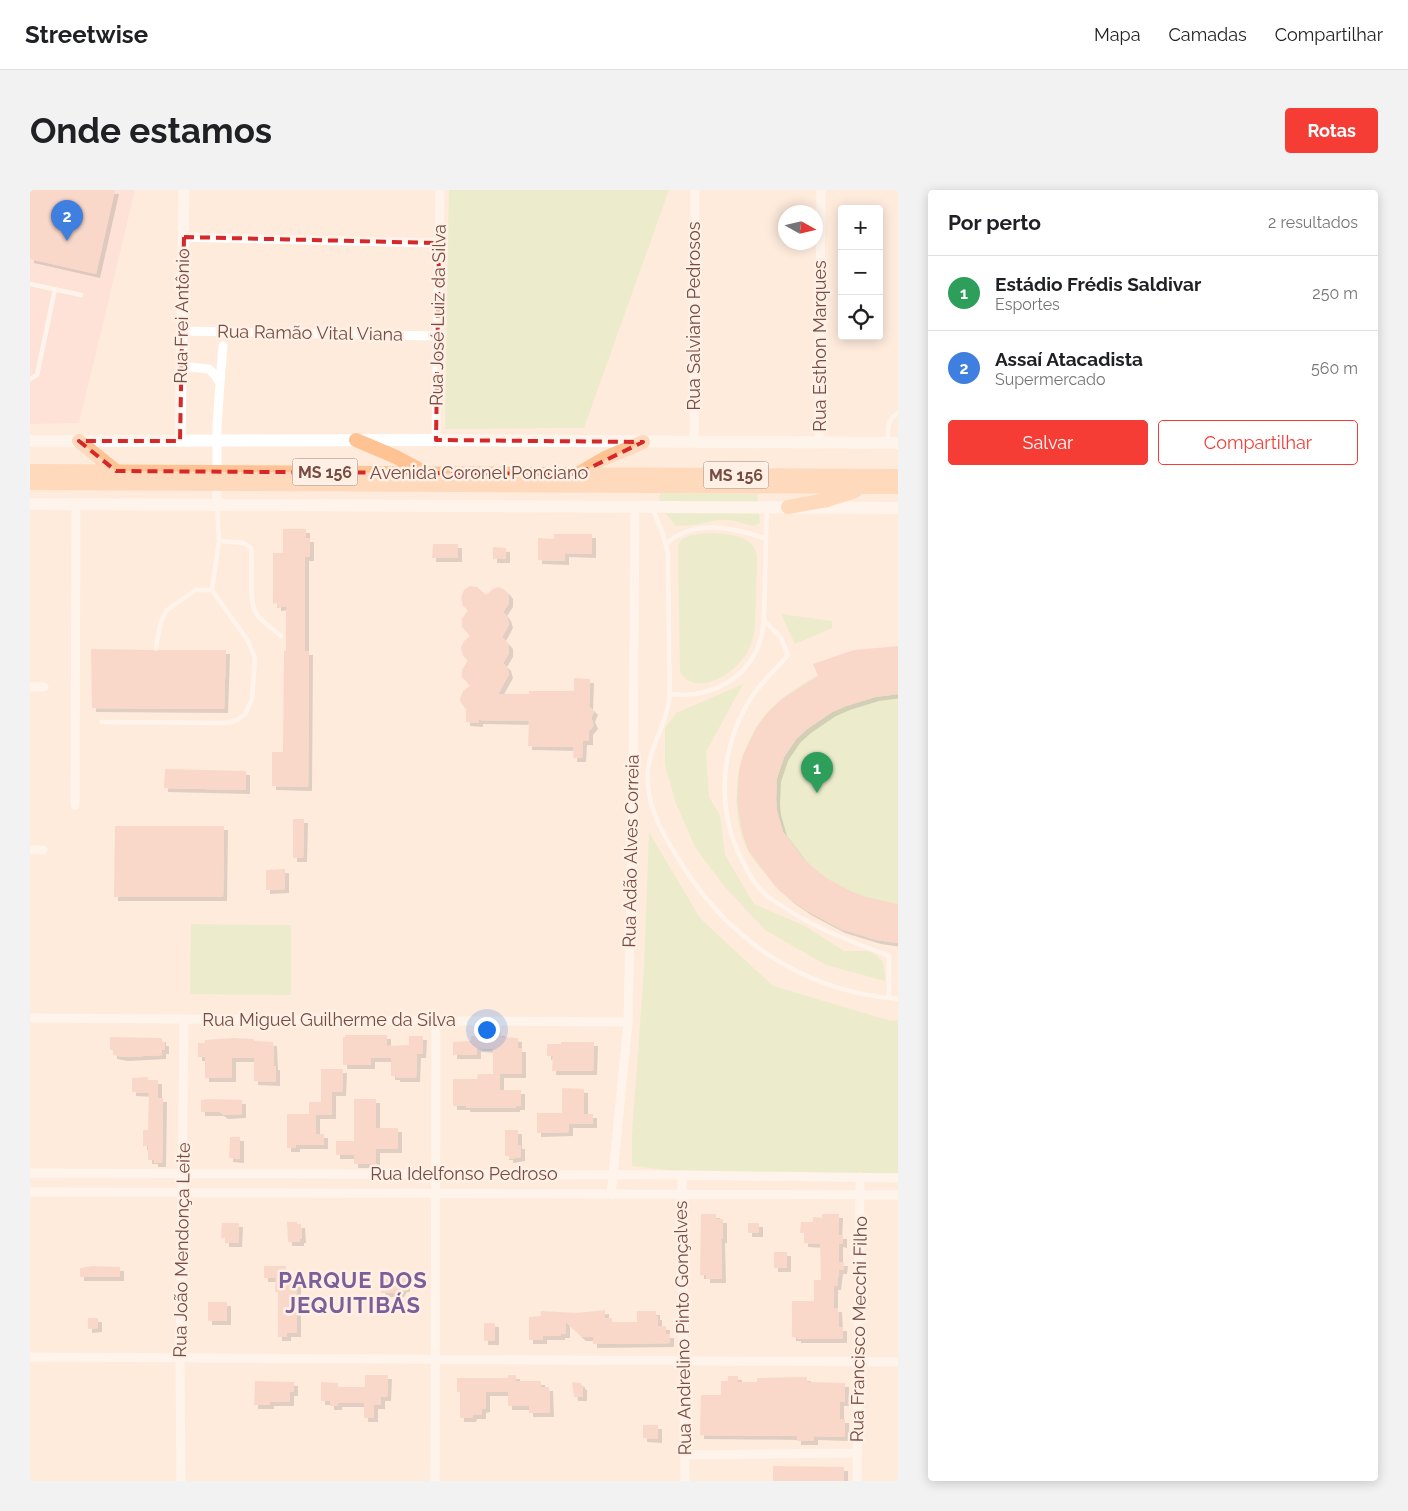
<!DOCTYPE html>
<html lang="pt">
<head>
<meta charset="utf-8">
<style>
  body { margin:0; font-family:Raleway,sans-serif; background:#f2f2f2; color:#202124 }
  .controls { position:absolute; right:15px; top:15px; display:grid; overflow:hidden; border-radius:5px; box-shadow:0 2px 12px #0003 }
  .controls button { width:45px; height:45px; display:grid; place-items:center; padding:0; border:0; border-bottom:1px solid #e0e0e0; background:#fff; color:#202124; font:25px sans-serif }
  .compass { position:absolute; left:748px; top:15px; width:45px; height:45px; border-radius:50%; background:#fff; box-shadow:0 2px 12px #0003; rotate:98deg }
  .you { position:absolute; left:456px; top:839px; width:18px; height:18px; margin:-12px; border:4px solid #fff; border-radius:50%; background:#1a73e8; box-shadow:0 0 0 8px #1a73e833 }
  .badge { display:grid; place-items:center; width:32px; height:32px; border-radius:50%; background:#f53d35; color:#fff; font-size:16px; font-weight:700 }
  .pin { position:absolute; translate:-50% -41px; filter:drop-shadow(0 1px 2px #0008) }
  .pin::after { content:''; position:absolute; top:26px; width:18px; height:15px; background:inherit; clip-path:polygon(0 0,100% 0,50% 100%) }
  .list { margin:0; padding:0; list-style:none }
  h2 { display:flex; justify-content:space-between; align-items:center; height:65px; margin:0; padding:0 20px; font-size:21px }
  h2 small { font-size:16px; font-weight:400; color:#757577 }
  .list li { display:grid; grid-template-columns:32px 1fr auto; gap:15px; align-items:center; box-sizing:border-box; height:75px; padding:0 20px; border-top:1px solid #e0e0e0 }
  .list b { display:block; font-size:19px; white-space:nowrap }
  .list p { margin:0; font-size:16px; white-space:nowrap; color:#757577 }
  .list em { font-size:16px; font-style:normal; color:#757577 }
  .actions { display:flex; gap:10px; padding:15px 20px }
  .actions a { flex:1; padding:11px 0; border:1px solid #f53d35; border-radius:5px; text-align:center; font-size:18px; color:#f53d35 }
  .actions .main { background:#f53d35; color:#fff }
  .icon { flex:none; width:28px; height:28px; fill:none; stroke:currentColor; stroke-width:2; stroke-linecap:round; stroke-linejoin:round }
  .map { position:relative; flex:none; width:868px; height:1291px; overflow:hidden; border-radius:5px }
  header { display:flex; align-items:center; gap:30px; box-sizing:border-box; height:70px; padding:0 25px; background:#fff; border-bottom:1px solid #e0e0e0 }
  header strong { font-size:24px }
  nav { display:flex; gap:28px; margin-inline-start:auto; font-size:18px }
  .intro { display:flex; align-items:center; justify-content:space-between; box-sizing:border-box; height:120px; padding:0 30px }
  h1 { margin:0; font-size:35px }
  .button { padding:12px 22px; border-radius:5px; background:#f53d35; color:#fff; font-size:18px; font-weight:700 }
  main { display:flex; gap:30px; padding:0 30px }
  aside { flex:1; background:#fff; border-radius:5px; box-shadow:0 2px 12px #0003 }
  .map>svg:first-child { display:block }
  .commercial { fill:#ffd6d0 }
  .green { fill:#d8edba }
  .building { fill:#f6c1b2; filter:url(#shadow) }
  .lines { fill:none; stroke-linecap:round; stroke-linejoin:round }
  .service { stroke:#fff; stroke-width:4.5 }
  .minor { stroke:#fff; stroke-width:9 }
  .tertiary { stroke:#fff; stroke-width:11 }
  .secondary { stroke:#fff; stroke-width:12 }
  .primary { stroke:#ffc393; stroke-width:14 }
  .marked { fill:none; stroke:#d62828; stroke-width:4; stroke-dasharray:10 6; stroke-linejoin:round }
  .labels { text-anchor:middle; stroke-width:5; stroke-linejoin:round; paint-order:stroke }
  .shield { fill:#fff0e5; stroke:#9f7d74; stroke-width:1 }
  .shield-label { font-size:16px; font-weight:bold; fill:#764c43 }
  .street-label { font-size:18px; fill:#764c43; stroke:#fff0e5 }
  .district-label { font-size:22px; font-weight:bold; letter-spacing:1px; fill:#7b5e9a; stroke:#fff0e5 }
</style>
</head>
<body>
<header>
<strong>Streetwise</strong>
<nav><a>Mapa</a><a>Camadas</a><a>Compartilhar</a></nav>
</header>
<div class="intro"><h1>Onde estamos</h1><a class="button">Rotas</a></div>
<main>
<div class="map">
<svg width="868" height="1291" viewBox="0 0 868 1291">
  <defs>
    <filter id="shadow"><feDropShadow dx="4" dy="4" stdDeviation="0" flood-color="#0004"/></filter>
  </defs>
  <rect width="100%" height="100%" fill="#feebdc"/>
  <path class="commercial" d="M0,0H105L49,233L0,234Z"/>
  <path class="green" d="M419,0H639L554,238L415,239Z
    M631,303L727,304L730,333L723,336L701,330H687L664,335L646,336L631,318L629,307Z
    M677,343C695,344 723,343 727,366L725,438C723,449 720,461 712,470C699,487 665,506 650,482L648,357C651,344 665,345 677,343Z
    M751,424L802,431V438L765,454Z
    M868,465V753C818,746 772,727 739,688C732,680 723,671 718,661C706,639 705,610 708,586C712,564 722,538 738,522C755,504 778,488 801,480C822,473 846,470 868,465Z
    M713,494L676,562L679,607L690,625L695,665L724,714L775,736L814,761H838L846,765L853,772L855,786V791L796,775L735,740L694,696L665,657L645,611L635,575V538L646,523Z
    M619,642L670,728L743,796L861,831L868,830V983H664L602,976V944L614,780Z
    M161,734L261,735V805L160,804Z"/>
  <path class="building" d="M0,0H85L66,84L0,69Z
    M253,339H276V348H280V367H275V461H279L278,597L242,596V562H253L254,461H256V416L247,417V413L243,414V363H253Z
    M524,344H562V364L535,363V371L508,370V348L524,349Z
    M403,354H428V368H402Z
    M463,357L476,358V369H463Z
    M440,396L447,397L456,405L463,399L469,397L475,400L479,405V413L473,422L477,427L479,434L472,447L479,455V463L473,473L477,477L479,484L468,504H499V501H544V488L560,489L559,516L564,521L561,528L564,535L559,541V551H553L552,568H543L544,557L498,556L499,531L449,530V533L436,532V519L431,513L430,509L433,501L440,496L432,487V480L438,470L433,466L431,458L434,451L440,446L432,437V429L438,420L433,416L431,408L434,400Z
    M868,456V504L845,507L816,516L802,522L777,539L766,549L754,567L747,588L746,610L747,621L753,642L773,668L785,679L798,689L825,703L840,708L868,714V753L847,750L811,739L777,721L760,709L745,696L718,660L712,642L707,611L709,580L713,565L727,537L737,523L753,508L788,486L783,474L824,460Z
    M61,459L123,460L126,461L129,460H196L194,519L62,518Z
    M135,579L216,581V600L134,598Z
    M263,629H274L273,668H263Z
    M85,636H194L193,707H84Z
    M255,679V699L236,700V680Z
    M462,842H471V847L488,848V858H492V884H463V859L447,858V865H423V852L441,851V846H462Z
    M315,845H357V856L379,855V846H393L392,864H387L386,888H366V886H361V868H341V875H313V847H315Z
    M80,847L132,848V852H135V860H132V865L94,867L83,865V860H80Z
    M203,848L224,849V851L243,852L244,876H246V892L224,891V868H202V888H175V867H168V853H175V850Z
    M531,852H564L563,881H522L523,866H517V854H531Z
    M291,879H313L312,902H302V925H286V944H294V955H266V958H257V924H279V912H291Z
    M448,884H470V900H491V916H486V918H436V916H423V889H447Z
    M118,887V890H128V908H133L132,973H124V970H118V956H113V940H118L119,903L102,902V888Z
    M532,898L554,899V924H563V934H539V942L507,943V923H532Z
    M179,909L212,910V924L194,925L190,922H171V910Z
    M324,909H346V938H368V959H346V974H324V965H306V951H324Z
    M475,940H488V955H491V967L479,969V966H475Z
    M200,947H210V969L199,968Z
    M671,1024H686V1029H693V1049H691L692,1089H676V1085H670Z
    M792,1024H809L808,1045H813V1054L809,1053V1072H814L813,1080H809L807,1096H804V1118H808L809,1137H813V1149H767V1147H762V1111H784V1090H791L790,1054L774,1053V1043H770L771,1032H783V1027L792,1028Z
    M257,1032H267V1034H271L272,1049H270V1052H258Z
    M192,1033H209L208,1053H195V1048H191Z
    M718,1033H729V1043H718Z
    M744,1062H757V1078H744Z
    M62,1076L90,1077V1087H50V1078Z
    M234,1076H256V1082H262V1088H267V1143H257V1147H248V1102H245L246,1088H234Z
    M363,1087H376V1098H373L370,1103H351L352,1089H363Z
    M178,1112H197V1131H178Z
    M575,1120V1128H582V1132H607V1121H626V1126H628V1136H636V1144H640V1153L563,1154V1147H552L536,1132V1144H531V1146H513V1150H499V1127L511,1126V1121L547,1123Z
    M58,1128H68V1138L58,1139Z
    M454,1133H465V1151H454Z
    M335,1185H358L357,1207H351V1215H344V1228H334V1213H308V1216H300V1211H291V1192L308,1193V1197H335Z
    M478,1185H486V1191H511V1197H519L520,1223H499V1216H478V1202H456V1218L452,1219V1225H443L442,1228H430V1202H427V1188H478Z
    M698,1186H708V1192H727V1188L777,1187V1192L815,1193V1212H810V1229H815V1247L784,1246V1251H767V1246L670,1245L671,1205H691V1191H698Z
    M225,1191L264,1192V1202H260V1212H240V1215H224Z
    M542,1192L551,1193V1195L553,1196V1207H544Z
    M613,1235H628V1249L613,1248Z
    M743,1276L814,1277V1291H743Z"/>
  <g class="lines">
    <path class="service" d="M0,94L51,105
      M0,189L7,185L25,99
      M858,253C858,241 856,230 868,223
      M622,317L633,344L638,364C638,397 639,430 639,462C639,479 641,496 639,512C634,542 615,561 618,595C620,621 633,644 646,665C695,748 771,801 868,809
      M189,351L214,353L221,358C224,376 217,411 227,425C234,433 243,439 251,446
      M636,354C663,329 704,337 736,349
      M734,430L751,448L758,465C747,478 733,491 723,505C691,553 685,616 711,668C717,680 724,694 734,703C738,708 744,711 749,714C783,738 821,751 859,766V808
      M126,457L131,431L137,420L166,400H182
      M639,504C681,509 719,489 731,448C735,432 734,415 735,398C735,371 736,345 737,318
      M71,532L197,533L207,530L215,524L222,509L225,468L218,451L182,400L189,351L187,316"/>
    <path class="minor" d="M154,47L409,53
      M152,141L407,146
      M151,176L179,179L185,185L190,193L187,236V314
      M190,192L193,156
      M406,250L410,0
      M664,252L665,0
      M789,252L791,0
      M0,497H14
      M45,615L46,314
      M0,660H13
      M0,828L598,832
      M0,983L652,985L868,988
      M652,985L655,1291
      M0,1002L868,1005
      M581,1005L598,832L603,596L605,316
      M0,1167L868,1172
      M655,1265L827,1263
      M151,1291L150,1168L154,830
      M405,1291L406,830
      M827,1291L830,987"/>
    <path class="tertiary" d="M150,251L154,0"/>
    <path class="secondary" d="M0,251L406,250L868,253
      M0,314L868,318"/>
    <path class="primary" d="M326,250L366,267L392,281
      M49,251L86,281
      M0,281L868,286
      M549,283L575,268L613,252
      M0,293L868,297
      M758,317L797,310L825,301"/>
  </g>
  <path d="M0 0H868V1291H0ZM154,47L409,53L406,250L613,252L547,284L86,281L49,251H150Z" fill="#feebdc" fill-opacity=".55" fill-rule="evenodd"/>
  <path class="marked" d="M154,47L409,53L406,250L613,252L547,284L86,281L49,251H150Z"/>
  <g class="labels">
    <g class="shield">
      <rect x="262.5" y="268.5" width="65" height="27" rx="4"/>
      <rect x="673.5" y="271.5" width="65" height="27" rx="4"/>
    </g>
    <g class="shield-label">
      <text x="295" y="288">MS 156</text>
      <text x="706" y="291">MS 156</text>
    </g>
    <g class="street-label">
      <text transform="translate(408 125) rotate(-89)" y="6">Rua José Luiz da Silva</text>
      <text transform="translate(152 126) rotate(-89)" y="6">Rua Frei Antônio</text>
      <text transform="translate(664 126) rotate(-90)" y="6">Rua Salviano Pedrosos</text>
      <text transform="translate(280 143) rotate(1)" y="6">Rua Ramão Vital Viana</text>
      <text transform="translate(790 156) rotate(-90)" y="6">Rua Esthon Marques</text>
      <text x="449" y="289">Avenida Coronel Ponciano</text>
      <text transform="translate(601 661) rotate(-89)" y="6">Rua Adão Alves Correia</text>
      <text x="299" y="836">Rua Miguel Guilherme da Silva</text>
      <text x="434" y="990">Rua Idelfonso Pedroso</text>
      <text transform="translate(152 1060) rotate(-89)" y="6">Rua João Mendonça Leite</text>
      <text transform="translate(653 1138) rotate(-91)" y="6">Rua Andrelino Pinto Gonçalves</text>
      <text transform="translate(829 1139) rotate(-89)" y="6">Rua Francisco Mecchi Filho</text>
    </g>
    <g class="district-label">
      <text x="323" y="1098">PARQUE DOS<tspan x="323" dy="25">JEQUITIBÁS</tspan></text>
    </g>
  </g>
</svg>
<div class="controls">
<button>+</button>
<button>−</button>
<button><svg class="icon" aria-label="locate" viewBox="0 0 24 24"><circle cx="12" cy="12" r="6"/><path d="M12 2v4M12 18v4M2 12h4M18 12h4"/></svg></button>
</div>
<svg class="compass" viewBox="-18 -18 36 36"><path d="M0-13l5 13h-10z" fill="#e53935"/><path d="M0 13l5-13h-10z" fill="#757577"/></svg>
<div class="you"></div>
<div class="pin badge" style="left:787px;top:603px;background:#2e9e5b">1</div>
<div class="pin badge" style="left:37px;top:51px;background:#3f7fe0">2</div>
</div>
<aside>
<h2>Por perto<small>2 resultados</small></h2>
<ul class="list">
<li><span class="badge" style="background:#2e9e5b">1</span><div><b>Estádio Frédis Saldivar</b><p>Esportes</p></div><em>250 m</em></li>
<li><span class="badge" style="background:#3f7fe0">2</span><div><b>Assaí Atacadista</b><p>Supermercado</p></div><em>560 m</em></li>
</ul>
<div class="actions"><a class="main">Salvar</a><a>Compartilhar</a></div>
</aside>
</main>
</body>
</html>
